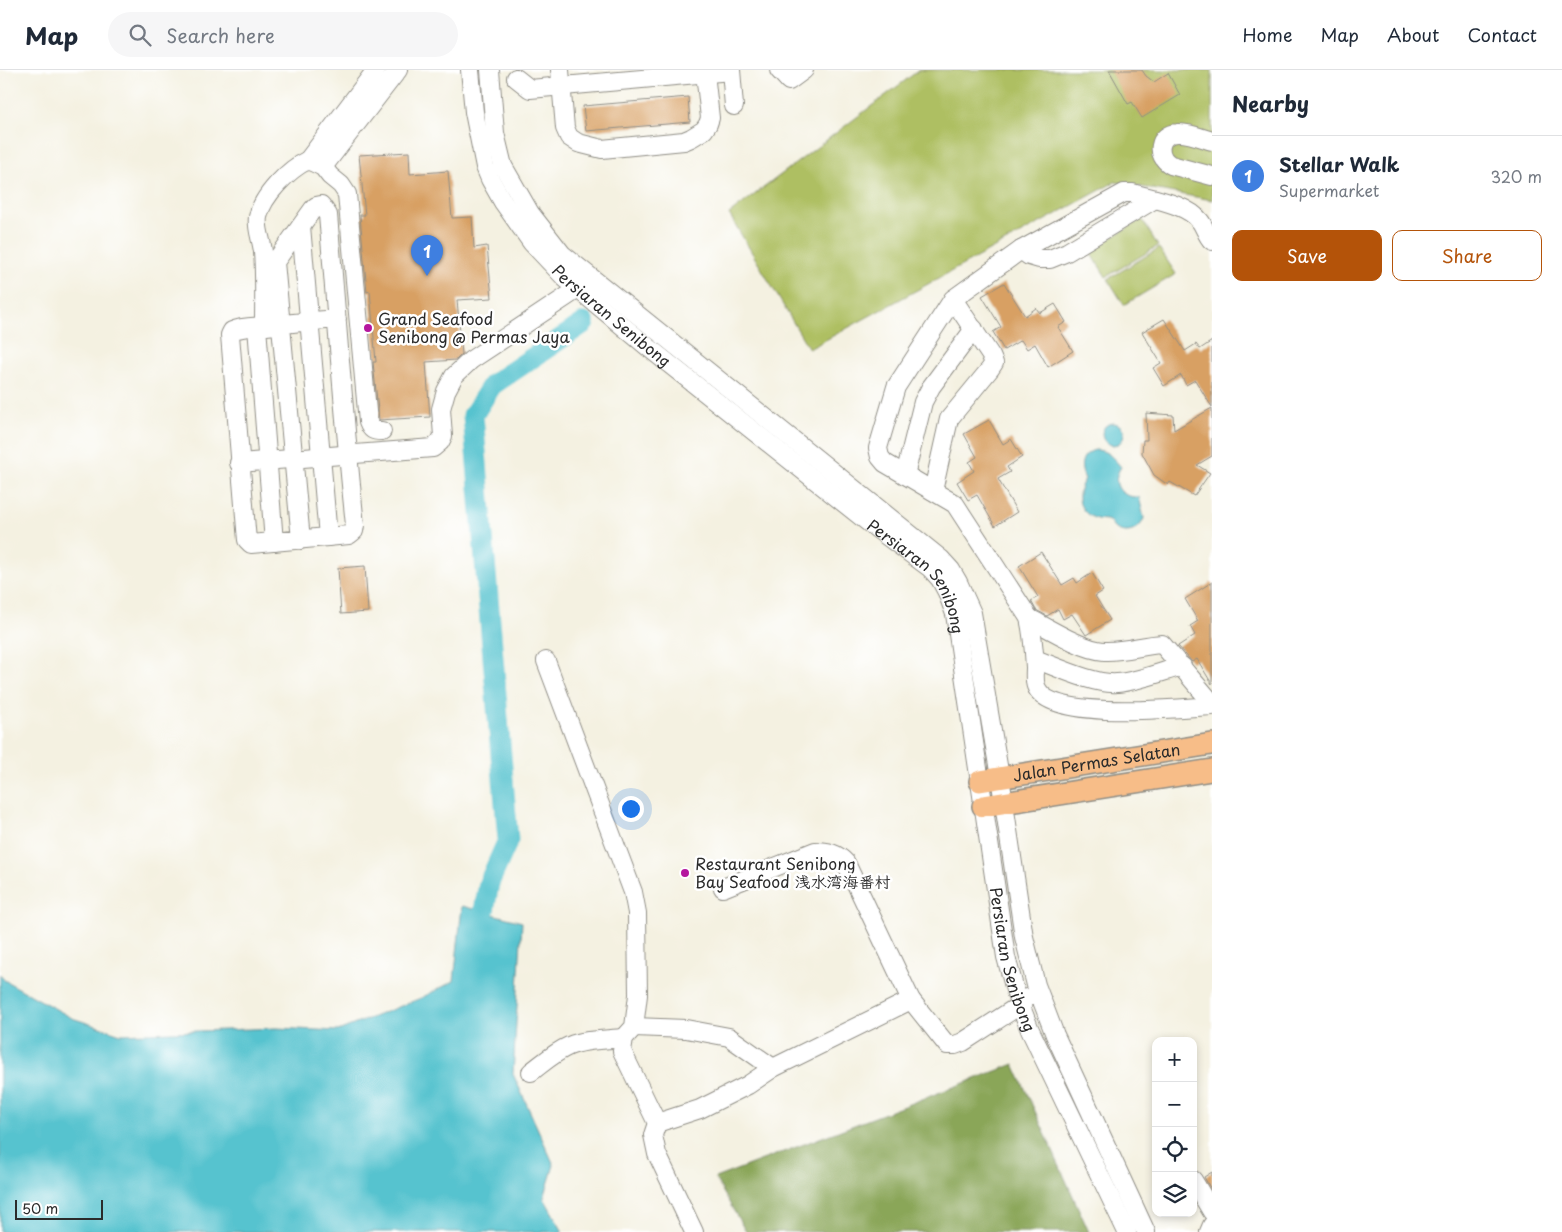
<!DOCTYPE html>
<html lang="en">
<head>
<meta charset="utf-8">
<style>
  body { margin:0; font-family:"Playpen Sans","LXGW WenKai TC",sans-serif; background:#f6f6f7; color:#1f2937 }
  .controls { position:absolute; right:15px; bottom:15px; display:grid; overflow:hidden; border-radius:10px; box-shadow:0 2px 8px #0003 }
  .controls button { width:45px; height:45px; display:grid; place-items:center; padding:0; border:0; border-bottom:1px solid #e0e1e3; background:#fff; color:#1f2937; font:25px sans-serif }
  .scale { position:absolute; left:15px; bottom:12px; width:88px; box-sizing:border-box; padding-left:5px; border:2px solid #2b2b2b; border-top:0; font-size:14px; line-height:18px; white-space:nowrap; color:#2b2b2b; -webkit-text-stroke:4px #fff; paint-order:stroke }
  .you { position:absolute; left:630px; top:738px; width:18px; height:18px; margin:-12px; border:4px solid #fff; border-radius:50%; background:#1a73e8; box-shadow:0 0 0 8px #1a73e833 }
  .badge { display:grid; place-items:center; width:32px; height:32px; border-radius:50%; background:#b45309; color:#fff; font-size:16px; font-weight:700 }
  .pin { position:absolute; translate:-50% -41px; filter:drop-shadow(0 1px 2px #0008) }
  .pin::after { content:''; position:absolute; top:26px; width:18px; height:15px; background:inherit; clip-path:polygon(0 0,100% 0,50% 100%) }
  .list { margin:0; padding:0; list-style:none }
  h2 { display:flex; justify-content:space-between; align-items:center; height:65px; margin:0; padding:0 20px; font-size:21px }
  h2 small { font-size:16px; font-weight:400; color:#747a83 }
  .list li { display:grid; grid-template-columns:32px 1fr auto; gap:15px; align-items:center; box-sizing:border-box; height:80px; padding:0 20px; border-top:1px solid #e0e1e3 }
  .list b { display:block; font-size:19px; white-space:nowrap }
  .list p { margin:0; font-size:16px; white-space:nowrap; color:#747a83 }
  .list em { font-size:16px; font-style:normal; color:#747a83 }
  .actions { display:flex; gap:10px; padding:15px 20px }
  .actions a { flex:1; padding:11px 0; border:1px solid #b45309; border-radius:10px; text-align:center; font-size:18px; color:#b45309 }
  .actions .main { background:#b45309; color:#fff }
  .icon { flex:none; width:28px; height:28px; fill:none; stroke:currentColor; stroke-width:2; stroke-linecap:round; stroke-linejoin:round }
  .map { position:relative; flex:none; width:1212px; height:1162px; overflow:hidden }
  header { display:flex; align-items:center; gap:30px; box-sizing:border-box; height:70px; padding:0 25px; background:#fff; border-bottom:1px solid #e0e1e3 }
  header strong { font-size:24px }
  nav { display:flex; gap:28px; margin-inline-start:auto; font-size:18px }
  .search { width:350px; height:45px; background:#f6f6f7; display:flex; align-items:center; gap:12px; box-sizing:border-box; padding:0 18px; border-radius:28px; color:#747a83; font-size:19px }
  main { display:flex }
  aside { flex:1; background:#fff }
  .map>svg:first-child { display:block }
  .green { fill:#aebf62; stroke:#6c7546 }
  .forest { fill:#8aa658; stroke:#5a6842 }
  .water { fill:#57c3cf; stroke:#41777d }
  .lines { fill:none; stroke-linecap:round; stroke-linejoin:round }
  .river { stroke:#57c3cf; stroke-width:21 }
  .building { fill:#d8a063 }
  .minor-casing { stroke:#908e86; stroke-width:20 }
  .major-casing { stroke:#908e86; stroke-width:24 }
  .minor { stroke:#fff; stroke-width:18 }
  .major { stroke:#f7bd88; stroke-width:21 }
  .poi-dot { fill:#b5179e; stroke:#fff; stroke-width:2 }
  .labels { text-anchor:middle; stroke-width:5; stroke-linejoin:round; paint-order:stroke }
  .street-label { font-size:16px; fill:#2b2b2b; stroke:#fff }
  .poi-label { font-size:16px; fill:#2b2b2b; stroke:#fff; text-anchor:start }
</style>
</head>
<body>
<header>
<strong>Map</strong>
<div class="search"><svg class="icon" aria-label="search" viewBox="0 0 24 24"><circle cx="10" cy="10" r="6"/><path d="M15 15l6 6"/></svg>Search here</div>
<nav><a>Home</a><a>Map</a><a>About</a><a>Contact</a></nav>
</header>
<main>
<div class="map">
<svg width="1212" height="1162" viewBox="0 0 1212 1162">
  <rect width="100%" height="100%" fill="#fff"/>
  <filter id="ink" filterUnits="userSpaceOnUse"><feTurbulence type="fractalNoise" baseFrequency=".02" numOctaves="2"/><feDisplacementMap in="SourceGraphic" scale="10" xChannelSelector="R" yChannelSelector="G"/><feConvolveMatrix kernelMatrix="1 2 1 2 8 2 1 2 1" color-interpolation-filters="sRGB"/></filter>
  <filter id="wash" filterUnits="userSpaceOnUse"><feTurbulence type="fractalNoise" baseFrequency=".0096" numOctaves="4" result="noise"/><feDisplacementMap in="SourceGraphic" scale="20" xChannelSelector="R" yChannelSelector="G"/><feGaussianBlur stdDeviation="1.12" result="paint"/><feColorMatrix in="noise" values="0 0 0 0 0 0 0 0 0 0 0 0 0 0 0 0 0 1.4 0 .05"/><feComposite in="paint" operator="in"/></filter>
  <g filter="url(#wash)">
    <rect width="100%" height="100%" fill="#f4f1e1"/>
    <path class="green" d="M919,0H1212V130L1115,112L809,279L729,144Z
      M1142,149L1158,176L1106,207L1090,181Z
      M1159,178L1176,204L1124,235L1108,209Z"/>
    <path class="forest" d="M1014,994L1089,1162H746L715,1108Z"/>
    <path class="water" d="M1102 364a11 11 0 1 1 22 0a11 11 0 1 1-22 0Z
      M1095,380C1108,380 1113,388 1121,397C1110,413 1120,428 1139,427L1144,448C1140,460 1128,466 1116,459C1113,457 1112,453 1109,451C1106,449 1101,450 1097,449C1078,443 1074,425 1085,409C1079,397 1080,384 1095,380Z
      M462,836L522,852L513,1004L554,1095L544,1128L563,1162H0V904L4,910L72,948L121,964L276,958L338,961L421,928L454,911Z"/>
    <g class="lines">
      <path class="river" d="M484,841L489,813L508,770L473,345L492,315L584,253"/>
    </g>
    <g id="blocks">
      <path class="building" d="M1109,0H1142L1146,6L1154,12L1168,3L1180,25L1142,48L1132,32L1128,34Z
        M688,27L690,52L586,61L583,36Z
        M409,82L410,104L448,101L452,148L472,147L474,178L487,176L492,228L457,230L462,284L456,290L426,292L430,347L379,350L373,292H376L370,221L367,222L363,179L360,145H365L359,85Z
        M1004,213L1025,246L1036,238L1040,243L1055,234L1066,252L1058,257L1073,281L1048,297L1035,274L1027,279L1021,270L1004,280L993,262L1001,257L982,226Z
        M1164,249L1185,281L1196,274L1200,279L1212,271V337L1195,310L1186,315L1181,305L1164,316L1153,298L1161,293L1142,262Z
        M1212,338V386L1197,395L1210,403L1194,426L1170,412L1168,415L1154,405L1142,383L1143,370H1147L1146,343L1173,345L1174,360Z
        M989,350L1003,374L1011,369L1022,387L1007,397L1010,402L998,409L1017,442L995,456L977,425L968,430L957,412L974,401L969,392L977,387L964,364Z
        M1041,482L1062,515L1074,508L1077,513L1092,503L1103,521L1095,526L1110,550L1086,565L1072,544L1063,549L1058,539L1047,546L1036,540L1031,531L1038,527L1019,496Z
        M365,496L368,542L341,544L338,498Z
        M1212,512V614L1197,589L1192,592L1178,576L1195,565L1190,556L1198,551L1185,529Z
        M1212,1102V1121L1204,1107Z"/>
    </g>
  </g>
  <g filter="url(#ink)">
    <use href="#blocks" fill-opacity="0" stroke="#908e86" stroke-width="1"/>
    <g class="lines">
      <g class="minor-casing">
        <g id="minor">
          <path id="s1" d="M470,0L474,42L485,97L490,109L503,132L532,173L565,208L648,277L869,453L930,498L940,509L947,522L955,544L1006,887L1016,924L1030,960L1127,1162"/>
          <path d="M490,0L495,63L503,96L530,143L562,184L941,489L951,500L958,512L972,543L1000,707L1024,867L1036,915L1055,965L1146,1162"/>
          <path d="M560,0L565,58L569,67L578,73L602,79L684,71L691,68L704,60L708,54L710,48L705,3"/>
          <path d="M731,0L734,36"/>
          <path d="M779,0L789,11L804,0"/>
          <path d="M516,8L530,19L731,1"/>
          <path d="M1212,71C1202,68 1188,62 1177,63C1158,64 1155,86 1171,95L1212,106"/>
          <path d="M308,90L323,97L330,106L341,115L347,124L368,352C371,360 373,361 382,361"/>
          <path d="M323,97L398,0"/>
          <path d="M301,156L328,467"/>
          <path d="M1212,171C1206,165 1205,157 1200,151C1187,134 1153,129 1133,123H1124L1021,180L953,229L896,317L878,378L880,387L885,393L955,434L1029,548C1033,565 1034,580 1035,597C1035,603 1034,611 1036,616C1048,652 1180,638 1212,636"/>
          <path d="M1021,180L1029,186L1039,189H1050L1067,182L1155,129"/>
          <path d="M264,256C264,231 265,206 263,182C262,171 256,158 258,147C262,126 289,99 308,90L376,0"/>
          <path d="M257,257L274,472"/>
          <path d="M239,393L433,378L440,372L443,366L441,339L446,321L454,306L471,290L578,219"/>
          <path d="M905,405L923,332L931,317L974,259"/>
          <path d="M933,421L949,349L990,299L994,293L991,286L953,229"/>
          <path d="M301,470L275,192L313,139L316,136L321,135L328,145C337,248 344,352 355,455L354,461L349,465L251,474L247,470L246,459L230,265L232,261C242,256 255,257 266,256C290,253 313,251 337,249"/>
          <path d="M1029,548C1048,558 1083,580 1104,581C1124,582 1143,575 1162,574L1212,633"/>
          <path d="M1035,589C1057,597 1095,615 1117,613C1139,611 1161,602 1182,596"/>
          <path d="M546,591L633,822L637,843L638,925L634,957L624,968L622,981L657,1053L653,1065L657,1084L694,1162"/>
          <path d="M723,818L815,781C827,781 837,783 846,793L911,930L947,975H955L963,972L1020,935L1027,928"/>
          <path d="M634,957L686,959L729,967L773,998"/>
          <path d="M531,1002C543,993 555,982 569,976C586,969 606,970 624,968"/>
          <path d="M657,1053L700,1039L748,1015L773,998L911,930"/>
          <path d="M1193,1110L1212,1142"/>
          <path d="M1209,1162L1212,1155"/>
        </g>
      </g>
      <g class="major-casing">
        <g id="major">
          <path id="s2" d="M980,711L1212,674"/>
          <path d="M983,736L1212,700"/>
        </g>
      </g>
      <use href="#minor" class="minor"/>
      <use href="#major" class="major"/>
    </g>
  </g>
  <g class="poi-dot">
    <circle cx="368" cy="258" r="5"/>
    <circle cx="685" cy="803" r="5"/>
  </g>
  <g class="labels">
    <g class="street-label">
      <text dy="6" stroke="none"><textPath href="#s1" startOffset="296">Persiaran Senibong</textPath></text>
      <text dy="6" stroke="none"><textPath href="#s1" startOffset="701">Persiaran Senibong</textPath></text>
      <text dy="6" stroke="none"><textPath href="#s2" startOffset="118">Jalan Permas Selatan</textPath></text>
      <text dy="6" stroke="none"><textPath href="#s1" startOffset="1106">Persiaran Senibong</textPath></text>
    </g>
    <g class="poi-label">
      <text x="378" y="255">Grand Seafood<tspan x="378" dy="18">Senibong @ Permas Jaya</tspan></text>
      <text x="695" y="800">Restaurant Senibong<tspan x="695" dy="18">Bay Seafood 浅水湾海番村</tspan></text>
    </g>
  </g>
</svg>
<div class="controls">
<button>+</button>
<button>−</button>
<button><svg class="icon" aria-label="locate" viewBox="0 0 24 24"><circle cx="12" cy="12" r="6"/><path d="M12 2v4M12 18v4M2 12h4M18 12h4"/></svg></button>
<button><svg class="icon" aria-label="layers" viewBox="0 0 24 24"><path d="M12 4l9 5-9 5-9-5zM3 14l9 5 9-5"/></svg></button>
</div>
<div class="scale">50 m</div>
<div class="you"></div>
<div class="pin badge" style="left:427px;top:206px;background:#3f7fe0">1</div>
</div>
<aside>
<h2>Nearby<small></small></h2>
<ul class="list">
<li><span class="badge" style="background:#3f7fe0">1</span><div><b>Stellar Walk</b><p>Supermarket</p></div><em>320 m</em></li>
</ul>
<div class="actions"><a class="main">Save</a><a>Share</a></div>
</aside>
</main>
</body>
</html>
